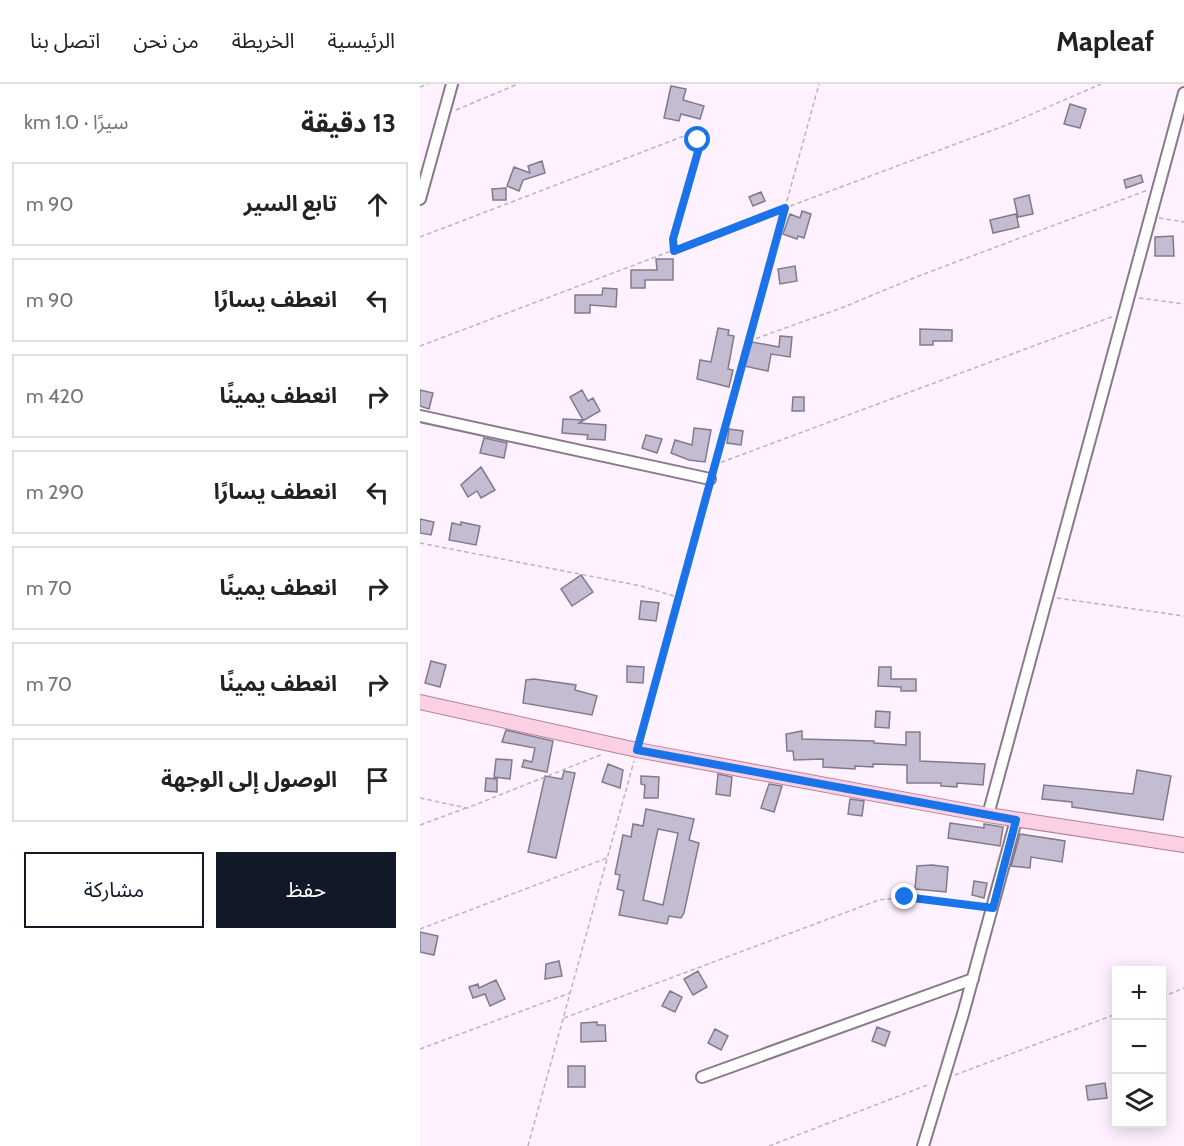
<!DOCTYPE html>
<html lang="ar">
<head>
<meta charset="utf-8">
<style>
  body { margin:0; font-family:Cabin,"Noto Sans Arabic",sans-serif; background:#f2f2f2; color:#222; direction:rtl }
  .controls { position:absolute; right:18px; bottom:18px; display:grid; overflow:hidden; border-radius:0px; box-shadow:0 3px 15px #0003 }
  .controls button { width:54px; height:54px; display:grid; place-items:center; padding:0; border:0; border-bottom:2px solid #e0e0e0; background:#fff; color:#222; font:30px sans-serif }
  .stop { position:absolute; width:18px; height:18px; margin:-14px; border:4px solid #1a73e8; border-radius:50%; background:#fff }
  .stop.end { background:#1a73e8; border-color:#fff; box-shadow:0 2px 6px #0008 }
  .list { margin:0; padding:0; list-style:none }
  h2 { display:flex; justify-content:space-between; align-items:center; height:78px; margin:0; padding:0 24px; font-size:26px }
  h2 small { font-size:20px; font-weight:400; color:#767676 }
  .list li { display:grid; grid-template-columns:39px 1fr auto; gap:18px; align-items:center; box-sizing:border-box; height:84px; margin:0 12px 12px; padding:0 12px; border:2px solid #e0e0e0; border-radius:0px }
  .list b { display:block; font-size:22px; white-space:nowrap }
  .list em { font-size:20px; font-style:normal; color:#767676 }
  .actions { display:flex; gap:12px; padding:18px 24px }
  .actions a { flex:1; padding:14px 0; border:2px solid #111827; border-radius:0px; text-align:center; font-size:21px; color:#111827 }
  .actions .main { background:#111827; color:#fff }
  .icon { flex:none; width:33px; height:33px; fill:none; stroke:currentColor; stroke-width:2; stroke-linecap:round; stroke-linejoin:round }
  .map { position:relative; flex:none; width:764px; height:1062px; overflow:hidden; direction:ltr }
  header { display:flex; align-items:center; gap:36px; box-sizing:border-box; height:84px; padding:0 30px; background:#fff; border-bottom:2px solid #e0e0e0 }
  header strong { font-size:28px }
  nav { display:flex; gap:33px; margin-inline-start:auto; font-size:21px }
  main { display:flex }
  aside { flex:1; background:#fff }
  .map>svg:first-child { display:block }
  .building { fill:#c4bcd1; stroke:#817a8d; stroke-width:1.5; fill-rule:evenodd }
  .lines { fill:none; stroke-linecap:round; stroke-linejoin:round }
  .minor-casing { stroke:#897989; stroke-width:14 }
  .major-casing { stroke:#b38198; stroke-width:16 }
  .path { stroke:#bdb1bc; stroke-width:1.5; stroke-dasharray:4.5 3; stroke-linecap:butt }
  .minor { stroke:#fff; stroke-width:10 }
  .major { stroke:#fbd0e3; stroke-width:14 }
  .route { stroke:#1a73e8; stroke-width:8 }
</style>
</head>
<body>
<header>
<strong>Mapleaf</strong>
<nav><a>الرئيسية</a><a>الخريطة</a><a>من نحن</a><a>اتصل بنا</a></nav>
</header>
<main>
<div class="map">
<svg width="764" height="1062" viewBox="0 0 764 1062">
  <rect width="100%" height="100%" fill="#fff1ff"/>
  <path class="building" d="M251,2L266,5L263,16L284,22L280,35L261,30L259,37L244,34Z
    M650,20L666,25L660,44L644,40Z
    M122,77L125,89L103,96L99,107L87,102L94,83L110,89L108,82Z
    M721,91L723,98L706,104L704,96Z
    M86,104V116H73L72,105Z
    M341,108L345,117L333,122L329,113Z
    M609,111L613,130L598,133L594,115Z
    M382,127L391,130L384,154L378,152L377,155L363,150L370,130L380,134Z
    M596,130L599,143L573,149L570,136Z
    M753,152L754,172H735V153Z
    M236,175H253V196H225V204H211V186H237Z
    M375,182L377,197L360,200L358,185Z
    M183,204L197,205L196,223L170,221V229H155V211H182Z
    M298,244L309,246L308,251L314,252L308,285L313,286L309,303L277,295L280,276L291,278Z
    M500,245L532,246V257H513V261H500Z
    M360,252L372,253L370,273L351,270L348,287L324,282L332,258L359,263Z
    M0,306L13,309L9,325L0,322Z
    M162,306L168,317L173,314L180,327L159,339L186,341L185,356L167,355L168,351L142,349L143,335L163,336L150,313Z
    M373,313H384V327H372Z
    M274,344L291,346L285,378L269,376L251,369L255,356L272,361Z
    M309,345L323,347L321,361L307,359Z
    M226,351L242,355L237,369L222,364Z
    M64,354L87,359L84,374L60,369Z
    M61,383L75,406L61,414L57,407L48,413L41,401Z
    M0,435L14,438L11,451L0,449Z
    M41,438L60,442L56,461L29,456L32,439L41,441Z
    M161,491L173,508L152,522L141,505Z
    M221,517L239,519L236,537L219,535Z
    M11,577L26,581L20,603L5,599Z
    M207,582L224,583L223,599L207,598Z
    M459,583H471V595H496V607H481V603L458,602Z
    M114,595L156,601L155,606L177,612L172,631L103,619L106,596Z
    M456,627L470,628L469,644L455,643Z
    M86,646L133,657L127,688L102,683L104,676L112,678L115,664L82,658Z
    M382,647V655L454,657V659L486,661V648H500V677L565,680L563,701L537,699V703L521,702V699H487V681L453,680V683L435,682V685L403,683V675L374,676L373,667H367L366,650Z
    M76,675L92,676L90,695L74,693Z
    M188,680L203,686L200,704L182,698Z
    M717,686L751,692L743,736L652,723V718L622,715L624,701L713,710Z
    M144,687L155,689L136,774L108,768L125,692L142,695Z
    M298,690L312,693L310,712L296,710Z
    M221,692L239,693L238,714H224L225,701L221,700Z
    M66,694L77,695V708L65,707Z
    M349,700L362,702L354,728L341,724Z
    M430,715L444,717L442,732L428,730Z
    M226,725L274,735L269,756L279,759L264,829L261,834L249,832L247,840L199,831L204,807L197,805L200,791L195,790L203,751L211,753L213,740L223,742ZM238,745L258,749L243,821L223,816Z
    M530,739L564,744V740L583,743L580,762L528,754Z
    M600,750L645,757L642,778L611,773L610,784L591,782Z
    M512,781L528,783L526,808L495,805L497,782Z
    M554,797L567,799L564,814L552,811Z
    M0,848L18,852L14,871L0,868Z
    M139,877L142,892L125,895L126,880Z
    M278,887L287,903L273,911L264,895Z
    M76,896L85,915L70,922L65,910L53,914L49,903L58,900L59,904Z
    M250,907L262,913L255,928L242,922Z
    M177,938V941H185L186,957L161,958V939Z
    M457,943L470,948L465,962L452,957Z
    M295,945L308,952L301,966L288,959Z
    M148,982H165V1003H148Z
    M685,999L687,1014L668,1016L666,1002Z"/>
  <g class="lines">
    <g class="minor-casing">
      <path id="minor" d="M0,115L32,0
        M0,332L290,395
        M568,731L764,9
        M282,993L553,895
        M503,1062L543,930L596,736"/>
    </g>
    <g class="major-casing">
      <path id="major" d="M0,618L217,666L568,731L764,761"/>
    </g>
    <path class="path" d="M0,3L8,0
      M36,26L98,0
      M739,134L764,138
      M0,153L272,49L278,56L279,64L253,155L254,167
      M719,214L764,220
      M329,257L424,223L496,193L728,106
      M0,262L365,124L399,0
      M294,381L694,232
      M293,386L365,124L589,40L681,0
      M0,459L221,502L257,513
      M637,514L764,532
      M220,655L287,405
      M0,714L47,724L183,670
      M0,741L46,724
      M0,845L187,774
      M742,913L764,904
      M144,934L459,816L485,813L561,822
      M0,965L150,909
      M535,991L696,930
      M108,1062L214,677
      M349,1062L510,1000"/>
    <use href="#minor" class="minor"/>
    <use href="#major" class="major"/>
  </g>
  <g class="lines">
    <path class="route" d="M278,56L279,64L253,155L254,167L365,124L217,666L596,736L573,824L485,813"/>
  </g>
</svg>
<div class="controls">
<button>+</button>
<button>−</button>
<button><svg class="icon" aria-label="layers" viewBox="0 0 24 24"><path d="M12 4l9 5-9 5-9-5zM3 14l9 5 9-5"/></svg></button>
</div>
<div class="stop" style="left:278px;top:56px"></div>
<div class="stop end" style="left:485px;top:813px"></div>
</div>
<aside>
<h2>13 دقيقة<small>سيرًا · 1.0 km</small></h2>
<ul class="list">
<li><svg class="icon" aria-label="ahead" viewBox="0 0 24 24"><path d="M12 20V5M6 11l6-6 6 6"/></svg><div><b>تابع السير</b></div><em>90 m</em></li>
<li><svg class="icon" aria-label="left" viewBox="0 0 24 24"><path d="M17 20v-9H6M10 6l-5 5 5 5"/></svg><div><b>انعطف يسارًا</b></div><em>90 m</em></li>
<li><svg class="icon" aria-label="right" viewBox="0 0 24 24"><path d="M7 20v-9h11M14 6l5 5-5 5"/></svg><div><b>انعطف يمينًا</b></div><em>420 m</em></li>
<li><svg class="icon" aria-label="left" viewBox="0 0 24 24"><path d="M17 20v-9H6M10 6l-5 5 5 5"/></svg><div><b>انعطف يسارًا</b></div><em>290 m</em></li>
<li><svg class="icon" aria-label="right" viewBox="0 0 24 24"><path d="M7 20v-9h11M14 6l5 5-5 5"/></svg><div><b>انعطف يمينًا</b></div><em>70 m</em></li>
<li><svg class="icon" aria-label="right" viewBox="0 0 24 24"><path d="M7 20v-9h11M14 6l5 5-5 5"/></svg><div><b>انعطف يمينًا</b></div><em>70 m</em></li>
<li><svg class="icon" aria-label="arrive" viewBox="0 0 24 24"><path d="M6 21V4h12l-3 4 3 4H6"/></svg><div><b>الوصول إلى الوجهة</b></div></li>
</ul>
<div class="actions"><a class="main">حفظ</a><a>مشاركة</a></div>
</aside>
</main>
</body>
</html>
